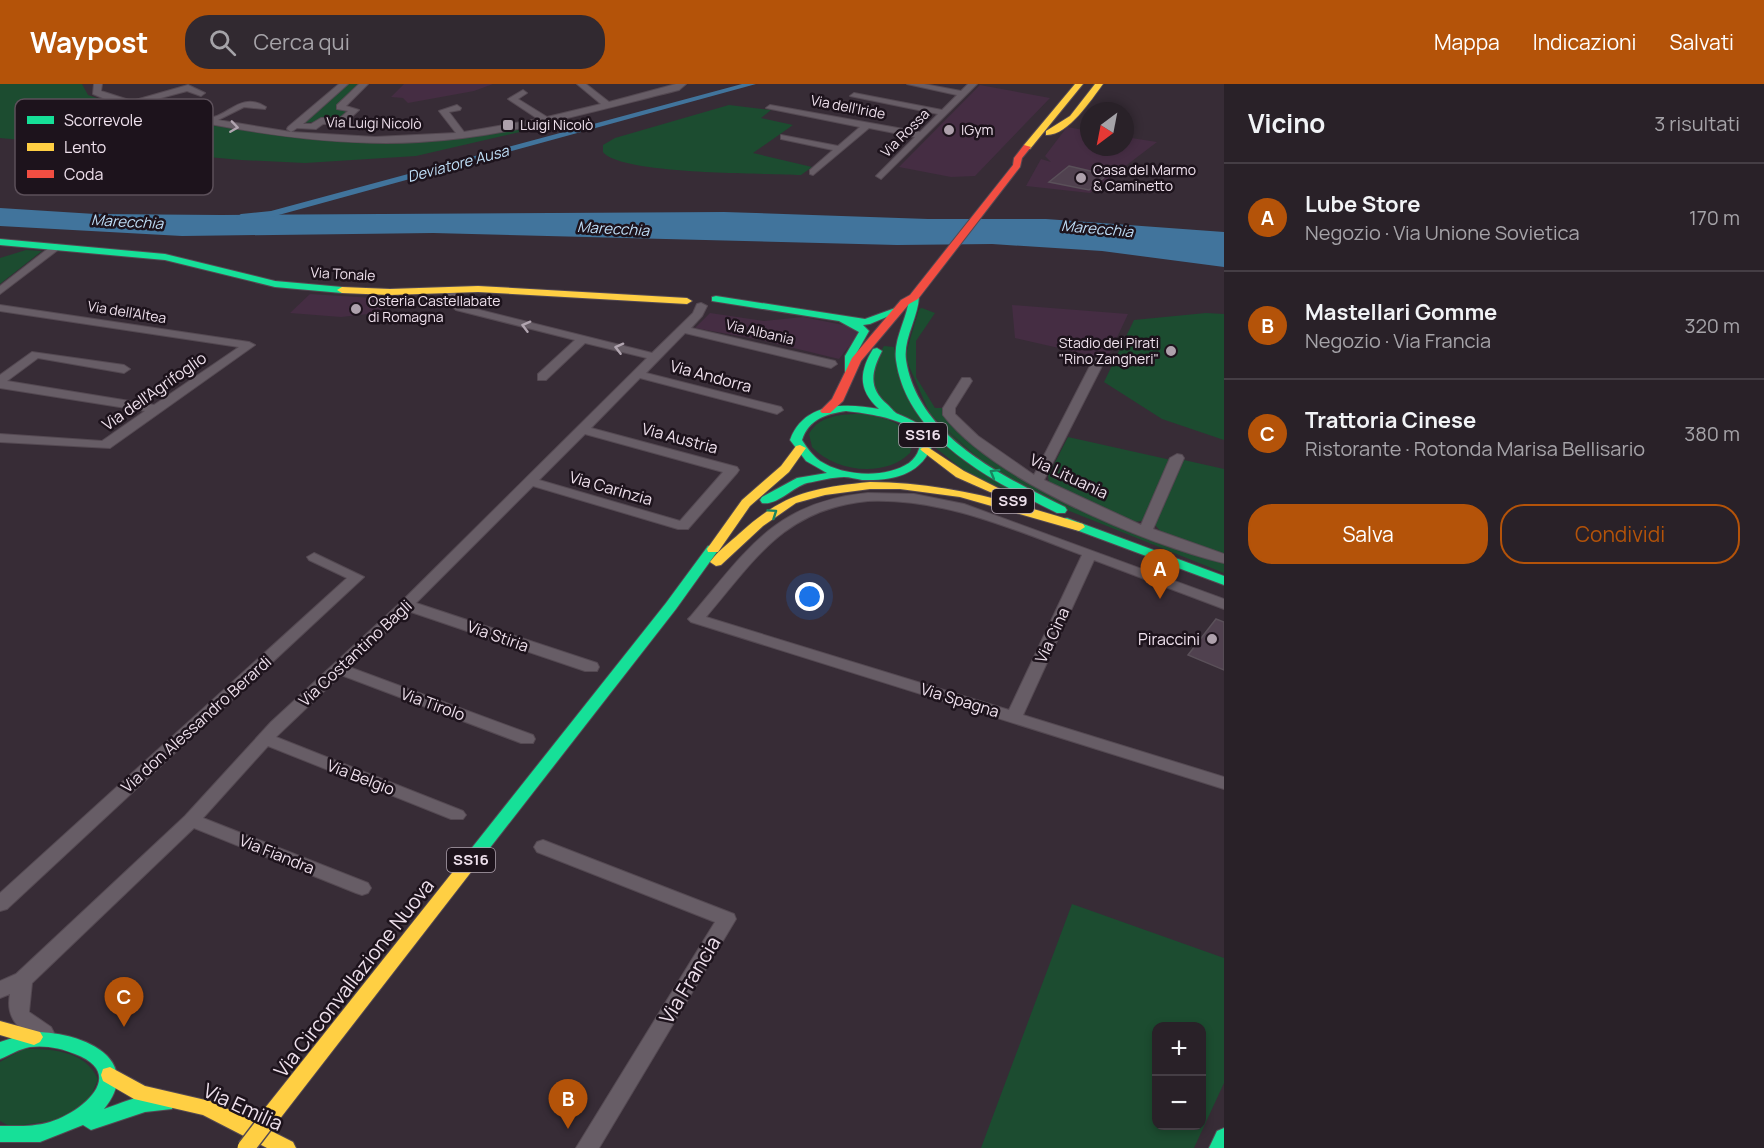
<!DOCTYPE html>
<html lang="it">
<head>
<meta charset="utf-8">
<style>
  body { margin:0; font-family:Manrope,sans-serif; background:#312930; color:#f1f3f6 }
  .controls { position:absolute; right:18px; bottom:18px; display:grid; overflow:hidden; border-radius:12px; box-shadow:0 3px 9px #0003 }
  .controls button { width:54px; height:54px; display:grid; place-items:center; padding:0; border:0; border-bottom:2px solid #453e45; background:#292128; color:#f1f3f6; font:30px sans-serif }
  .compass { position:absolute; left:1080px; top:18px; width:54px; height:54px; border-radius:50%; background:#292128; box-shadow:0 3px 9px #0003; rotate:212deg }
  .you { position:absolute; left:810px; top:513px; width:21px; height:21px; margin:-15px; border:4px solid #fff; border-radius:50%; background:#1a73e8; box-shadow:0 0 0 9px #1a73e833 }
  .badge { display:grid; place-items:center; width:39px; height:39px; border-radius:50%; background:#b45309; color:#fff; font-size:20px; font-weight:700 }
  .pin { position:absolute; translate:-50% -50px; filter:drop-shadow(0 2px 3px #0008) }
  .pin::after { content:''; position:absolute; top:32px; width:21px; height:18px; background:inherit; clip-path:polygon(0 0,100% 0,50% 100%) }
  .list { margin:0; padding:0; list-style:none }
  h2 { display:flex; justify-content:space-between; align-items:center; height:78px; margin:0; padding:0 24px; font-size:26px }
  h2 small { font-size:20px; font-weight:400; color:#a5a3a8 }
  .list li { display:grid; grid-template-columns:39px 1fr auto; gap:18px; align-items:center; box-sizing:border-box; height:108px; padding:0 24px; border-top:2px solid #453e45 }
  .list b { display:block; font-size:22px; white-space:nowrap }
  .list p { margin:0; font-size:20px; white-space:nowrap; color:#a5a3a8 }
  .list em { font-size:20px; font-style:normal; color:#a5a3a8 }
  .actions { display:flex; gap:12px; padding:18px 24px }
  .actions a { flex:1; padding:14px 0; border:2px solid #b45309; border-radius:24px; text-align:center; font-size:21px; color:#b45309 }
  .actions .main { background:#b45309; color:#fff }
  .icon { flex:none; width:33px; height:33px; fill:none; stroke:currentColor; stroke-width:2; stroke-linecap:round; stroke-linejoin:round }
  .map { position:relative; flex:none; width:1224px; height:1064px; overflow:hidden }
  header { display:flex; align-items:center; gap:36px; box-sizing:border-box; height:84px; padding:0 30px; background:#b45309; color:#fff }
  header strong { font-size:28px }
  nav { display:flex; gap:33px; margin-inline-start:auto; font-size:21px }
  .search { width:420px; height:54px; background:#312930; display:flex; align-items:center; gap:15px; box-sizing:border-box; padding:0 21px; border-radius:24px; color:#a5a3a8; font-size:22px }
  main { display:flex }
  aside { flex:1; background:#292128 }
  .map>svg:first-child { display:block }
  .built { fill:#452d43 }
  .green { fill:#1c4c30; fill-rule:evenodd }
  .water { fill:#41749c }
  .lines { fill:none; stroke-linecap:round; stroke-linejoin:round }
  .canal { fill:#41749c; fill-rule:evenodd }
  .building { fill:#50414f; stroke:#5a5059; stroke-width:1.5 }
  .street-casing { stroke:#544952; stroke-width:2 }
  .fast-casing { stroke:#544952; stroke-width:2 }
  .slow-casing { stroke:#544952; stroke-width:2 }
  .jam-casing { stroke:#544952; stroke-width:2 }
  .street { fill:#675d66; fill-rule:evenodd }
  .fast { fill:#16e098; fill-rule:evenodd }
  .slow { fill:#ffcf43; fill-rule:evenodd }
  .jam { fill:#f24e42; fill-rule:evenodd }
  .slow-bridge-casing { stroke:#544952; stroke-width:20; stroke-linecap:butt }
  .slow-bridge { stroke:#ffcf43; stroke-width:17 }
  .oneway { stroke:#b1a5b0 }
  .oneway2 { stroke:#198460 }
  .poi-dot { fill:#aea1ac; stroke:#1d131c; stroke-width:2 }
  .labels { text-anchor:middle; stroke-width:5; stroke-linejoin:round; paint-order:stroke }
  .far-street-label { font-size:14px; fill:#eee0ec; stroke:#1d131c }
  .far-poi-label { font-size:14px; fill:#eee0ec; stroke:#1d131c; text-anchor:start }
  .far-water-label { font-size:15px; font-style:italic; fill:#bfdef7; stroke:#1d131c }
  .shield { fill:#1d131c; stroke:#afa2ae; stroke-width:1.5 }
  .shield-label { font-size:15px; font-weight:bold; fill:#eee0ec }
  .street-label { font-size:16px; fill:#eee0ec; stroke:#1d131c }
  .poi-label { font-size:16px; fill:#eee0ec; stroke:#1d131c; text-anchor:end }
  .near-street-label { font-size:20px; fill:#eee0ec; stroke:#1d131c }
  .key { fill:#1d131c; stroke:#5c505a; stroke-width:1.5 }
  .key-label { font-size:16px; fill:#eee0ec }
</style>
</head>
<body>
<header>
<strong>Waypost</strong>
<div class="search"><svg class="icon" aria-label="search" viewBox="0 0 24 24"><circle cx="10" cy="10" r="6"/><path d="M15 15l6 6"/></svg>Cerca qui</div>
<nav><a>Mappa</a><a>Indicazioni</a><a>Salvati</a></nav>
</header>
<main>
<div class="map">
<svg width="1224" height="1064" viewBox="0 0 1224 1064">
  <rect width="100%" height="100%" fill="#372c36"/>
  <path class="built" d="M404,0H493L474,7L408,19L403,14L391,13Z
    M980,1L1050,14L975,92L951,93L899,83Z
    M1067,43L1089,47V63H1125V53L1157,58L1090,109L1026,102L1041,75L1051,78L1045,72Z
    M310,210L390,215L392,217L377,229L341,233L290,229Z
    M1012,221L1128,230L1107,275L1015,254Z
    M710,229L764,237L803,233L848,242L857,248V252L839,275L761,256L695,244Z"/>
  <path class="green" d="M0,0H82L88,11L122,23L201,40L319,55L474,52L538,41L542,43L416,72L305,79L241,76L0,54Z
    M347,0H360L336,23L349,26L337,36L303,39Z
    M729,21L771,26L761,34L793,41L753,69L812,83L801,91C766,89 621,91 603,68V61L615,54Z
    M26,166L42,167L0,200V174Z
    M922,224L935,229L916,257V293L935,324H944V332L982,366L1206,473L1224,479V489L1057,422L992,387L930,330L905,273L919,225Z
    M1206,229L1224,230V356L1162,335L1104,298L1134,236Z
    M884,262L894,263L905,307L1012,407L973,394L879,318L870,285Z
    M862,330C882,333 904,337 913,358L910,369C885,394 835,388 812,363L809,350C819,331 843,330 862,330Z
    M1068,353L1171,376L1142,437L1134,438L1049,399L1048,392Z
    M1184,376L1224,385V472L1162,449L1155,441Z
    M1072,820L1224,874V999L1194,1064H981ZM1156,942H1202V1042H1156Z
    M23,965C51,965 85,966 98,995L83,1032L11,1043L0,1037V978Z"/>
  <path class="water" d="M0,124L95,130L221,131L724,128L928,135H1046L1224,148V183L1102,167L992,160L897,161L433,149L182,152L0,142Z"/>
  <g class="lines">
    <path class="canal" d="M742,0H756L275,132L241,136L236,133L241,130L271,127Z"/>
  </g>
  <path class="building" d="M1069,82L1107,91L1089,106L1049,98Z
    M1216,535L1224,538V586L1188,571Z"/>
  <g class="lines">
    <g class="street-casing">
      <path id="street" d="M94,0H102L101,7L132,17L188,1L205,9L201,12L187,7L142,19C161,25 185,33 206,34C227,35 240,6 266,23L265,25L244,23L218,36L291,48L287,45L288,43L339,0H348L303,40H311L321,34H340L348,27L337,25V21L359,0H368L346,22L359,26L345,39L323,40L316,45L297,44L291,48L375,53L456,49L439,27L457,21L461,24L460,26L449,28L464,48L538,35L508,15L523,6L527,9L518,15L547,33L601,20L577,0H586L609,18L676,0H686L679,6C594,27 508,53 419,58C349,62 279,53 210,40L206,42L202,39L105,15L93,10Z
        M907,0H924L961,7L968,0H977L881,95L876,92L915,53L869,44L813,91L810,90V86L833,66L781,55V51L838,62L860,43L766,24L770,21L920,48L938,30L850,12L854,9L942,26L957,11Z
        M54,160L63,162L0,210V202Z
        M448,203L452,204L464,222L652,269L693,229L697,220L701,219L707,222L702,232L691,244L835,277L837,280L831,284L685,249L646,289L781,323L783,326L777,330L640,294L591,344L737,383L739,386L737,389L688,445H678L533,402L416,519L597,579L599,583L597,587H585L408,527L349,583L533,651L535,655L533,659H521L341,591L276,653L463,727L466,731L463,735H451L268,662L203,734L368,799L371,804L368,809L362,811L356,809L194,744L32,899L29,928L51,943L54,949L51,955L44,957C21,949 5,936 10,910L0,914V897L16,890L185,732L271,638L401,518L647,274L585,259L546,296H538V290L575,256L456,226L449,220L443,206ZM585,350L723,388L680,437L539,396Z
        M0,221L249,258L255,261L110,364L0,358V350L102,357L145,327L0,304V291L32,268L124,281L130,285L124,289L38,274L7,297L154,321L239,263L0,227Z
        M1099,272L1105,276L1044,396L1141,441L1170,374L1177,370L1182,371L1184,374L1153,445L1224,470V479C1145,460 993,396 943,331V324L962,294H970L972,297L955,324V330L978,352L1034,391L1093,276Z
        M868,409L914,410L964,420L1224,515V525L1094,476L1023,631L1224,693V705L691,538L688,535L691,532C747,466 775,418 868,409ZM868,417C944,414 1012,445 1082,471L1009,626L706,533C756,474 785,425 868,417Z
        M314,469L364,493L7,825L0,827V809L347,494L309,476L307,473Z
        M543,756L734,830L736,835L599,1064H576L715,838L537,768L534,763L537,758Z"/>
    </g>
    <g class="fast-casing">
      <path id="fast" d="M0,155L165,170L275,197L342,203L347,206L342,209L275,203L165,176L0,161Z
        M914,210L919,213C918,234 903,255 906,276C918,353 1003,392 1065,423L1067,426L1065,429H1057C993,397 907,355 896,276C893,254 908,234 909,213Z
        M716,212L865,235L898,223L903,226L870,240L863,241L869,247L855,272V289L850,292L845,289V272L859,248L839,237L712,217V213Z
        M877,264L882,267C871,288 868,305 888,321C892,325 895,329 898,330C914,337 926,341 933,359C922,391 893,397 862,396C856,395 850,393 844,393C833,393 818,397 807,399C793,403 777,422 762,419L760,416L762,413L797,394L827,389L806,377L790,356C804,318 845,319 879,325C858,306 859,288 873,265ZM846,327C864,329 929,336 919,365C917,371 914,375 909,379C885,395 843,392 820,377C812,371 807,364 802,356C809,335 826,330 846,327Z
        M1067,434L1224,492V501L1063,441L1061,438L1063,435Z
        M713,461L719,465L676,525L475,783L469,785L463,783L461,779L463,775L666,519L708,462Z
        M31,948C75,946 147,972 104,1025C125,1018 150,1005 172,1013L174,1019L172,1025L145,1028L91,1046L83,1041L40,1058H0V1042C17,1042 33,1043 50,1038C82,1028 128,990 75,970C61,964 45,961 30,963C19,965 10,971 0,975V958Z
        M1224,1044V1064H1209L1217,1047Z"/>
    </g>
    <g class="slow-casing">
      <path id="slow" d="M1075,0H1083L1030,65H1024V61Z
        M1095,0H1103C1091,16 1068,52 1046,51V47L1070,32Z
        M478,202L687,214L692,217L687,220L478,208L390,211L342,209L337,206L342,203L390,205Z
        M800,361L806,364L789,388L750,422L718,468H708L707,465L742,416L781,382L796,362Z
        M926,362L964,387L1000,405L994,409L990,408L956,393L922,367L920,365Z
        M870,398C944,398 1013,418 1083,440L1085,443L1079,447L960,413L900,405H870L825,411L796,419L763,442L721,481L716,482L710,478C718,467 730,458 740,449C784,409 812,404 870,398Z
        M469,773L475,775L477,779L475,783L279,1036L272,1038L265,1036L262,1030L265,1024L463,775Z
        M0,937L40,948L43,953L40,958L34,961L0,951Z
        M110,983L145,1002L214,1018L293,1058L296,1064H267L203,1031L134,1015L103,997L101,991L103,985Z"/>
    </g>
    <g class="jam-casing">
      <path id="jam" d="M1024,61L1031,63L1022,74L1020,83L918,215L909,220L861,277L843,317L830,329H822L820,327L832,315L852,274L901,216L910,211L1013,81L1014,74Z"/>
    </g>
    <use href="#street" class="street"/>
    <use href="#fast" class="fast"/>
    <use href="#slow" class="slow"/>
    <use href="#jam" class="jam"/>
    <g class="slow-bridge-casing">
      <path id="slow-bridge" d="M246,1064L272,1030"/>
    </g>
    <use href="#slow-bridge" class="slow-bridge"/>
  </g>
  <defs><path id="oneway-chevron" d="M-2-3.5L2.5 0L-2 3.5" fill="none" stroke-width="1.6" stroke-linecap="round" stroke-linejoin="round" transform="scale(1.5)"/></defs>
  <g class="oneway">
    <use href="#oneway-chevron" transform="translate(234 43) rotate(8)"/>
    <use href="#oneway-chevron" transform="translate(526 242) rotate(-165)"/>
    <use href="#oneway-chevron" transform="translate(619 264) rotate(-166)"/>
  </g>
  <g class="oneway2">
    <use href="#oneway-chevron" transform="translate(994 389) rotate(-149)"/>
    <use href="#oneway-chevron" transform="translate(773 429) rotate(-34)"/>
  </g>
  <g class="poi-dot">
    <rect x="502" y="35" width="12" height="12" rx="3"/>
    <circle cx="949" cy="46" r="6"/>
    <circle cx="1081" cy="94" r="6"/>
    <circle cx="356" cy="225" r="6"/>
    <circle cx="1171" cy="267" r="6"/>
    <circle cx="1212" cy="555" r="6"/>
  </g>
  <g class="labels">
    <g class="far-street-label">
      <text transform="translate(848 23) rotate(11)" y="5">Via dell'Iride</text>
      <text transform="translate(374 39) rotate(1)" y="5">Via Luigi Nicolò</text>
      <text transform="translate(905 49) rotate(-45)" y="5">Via Rossa</text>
      <text transform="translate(343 190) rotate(3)" y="5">Via Tonale</text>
      <text transform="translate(127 228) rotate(9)" y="5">Via dell'Altea</text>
      <text transform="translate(760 248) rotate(13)" y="5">Via Albania</text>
    </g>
    <g class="far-poi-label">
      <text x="520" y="46">Luigi Nicolò</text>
      <text x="961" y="51">IGym</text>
      <text x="1093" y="91">Casa del Marmo<tspan x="1093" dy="16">&amp; Caminetto</tspan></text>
      <text x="368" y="222">Osteria Castellabate<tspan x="368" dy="16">di Romagna</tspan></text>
      <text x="1159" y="264" text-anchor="end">Stadio dei Pirati<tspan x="1159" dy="16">"Rino Zangheri"</tspan></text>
    </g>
    <g class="far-water-label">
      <text transform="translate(458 80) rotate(-15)" y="5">Deviatore Ausa</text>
      <text transform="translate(127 138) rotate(3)" y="5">Marecchia</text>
      <text transform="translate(613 145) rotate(3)" y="5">Marecchia</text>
      <text transform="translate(1097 145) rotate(5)" y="5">Marecchia</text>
    </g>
    <g class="shield">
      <rect x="899" y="339" width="48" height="24" rx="4.5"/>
      <rect x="992" y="405" width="42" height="24" rx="4.5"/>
      <rect x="447" y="764" width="48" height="24" rx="4.5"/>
    </g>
    <g class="shield-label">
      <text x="923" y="356">SS16</text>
      <text x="1013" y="422">SS9</text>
      <text x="471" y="781">SS16</text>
    </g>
    <g class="street-label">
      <text transform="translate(711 292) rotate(15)" y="6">Via Andorra</text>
      <text transform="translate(154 307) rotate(-35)" y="6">Via dell'Agrifoglio</text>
      <text transform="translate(680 354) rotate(15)" y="6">Via Austria</text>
      <text transform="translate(1069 392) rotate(25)" y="6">Via Lituania</text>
      <text transform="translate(611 404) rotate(16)" y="6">Via Carinzia</text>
      <text transform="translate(1052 551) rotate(-65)" y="6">Via Cina</text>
      <text transform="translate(498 552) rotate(19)" y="6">Via Stiria</text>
      <text transform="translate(355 569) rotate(-43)" y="6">Via Costantino Bagli</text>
      <text transform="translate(960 616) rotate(17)" y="6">Via Spagna</text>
      <text transform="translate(433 620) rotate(20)" y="6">Via Tirolo</text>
      <text transform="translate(196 640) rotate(-42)" y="6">Via don Alessandro Berardi</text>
      <text transform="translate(361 693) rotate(21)" y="6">Via Belgio</text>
      <text transform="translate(277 770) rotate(22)" y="6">Via Fiandra</text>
    </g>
    <g class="poi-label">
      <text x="1200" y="561">Piraccini</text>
    </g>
    <g class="near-street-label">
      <text transform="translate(354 894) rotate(-52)" y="7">Via Circonvallazione Nuova</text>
      <text transform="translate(690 896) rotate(-59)" y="7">Via Francia</text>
      <text transform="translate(243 1023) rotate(25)" y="7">Via Emilia</text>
    </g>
  </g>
  <rect x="15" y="15" width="198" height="96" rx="9" class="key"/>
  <rect x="27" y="32" width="27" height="8" fill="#16e098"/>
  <rect x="27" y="59" width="27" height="8" fill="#ffcf43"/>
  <rect x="27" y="86" width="27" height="8" fill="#f24e42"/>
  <g class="key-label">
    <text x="64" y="42">Scorrevole</text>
    <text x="64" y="69">Lento</text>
    <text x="64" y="96">Coda</text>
  </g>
</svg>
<div class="controls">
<button>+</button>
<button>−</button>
</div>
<svg class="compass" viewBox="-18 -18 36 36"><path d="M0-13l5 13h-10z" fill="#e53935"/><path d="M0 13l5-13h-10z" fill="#a5a3a8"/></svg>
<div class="you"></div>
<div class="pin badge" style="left:1160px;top:515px">A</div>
<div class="pin badge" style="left:568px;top:1045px">B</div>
<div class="pin badge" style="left:124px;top:943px">C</div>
</div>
<aside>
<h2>Vicino<small>3 risultati</small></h2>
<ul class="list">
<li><span class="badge">A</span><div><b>Lube Store</b><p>Negozio · Via Unione Sovietica</p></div><em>170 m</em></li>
<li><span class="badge">B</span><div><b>Mastellari Gomme</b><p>Negozio · Via Francia</p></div><em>320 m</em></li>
<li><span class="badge">C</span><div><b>Trattoria Cinese</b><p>Ristorante · Rotonda Marisa Bellisario</p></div><em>380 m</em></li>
</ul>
<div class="actions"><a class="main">Salva</a><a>Condividi</a></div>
</aside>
</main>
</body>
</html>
